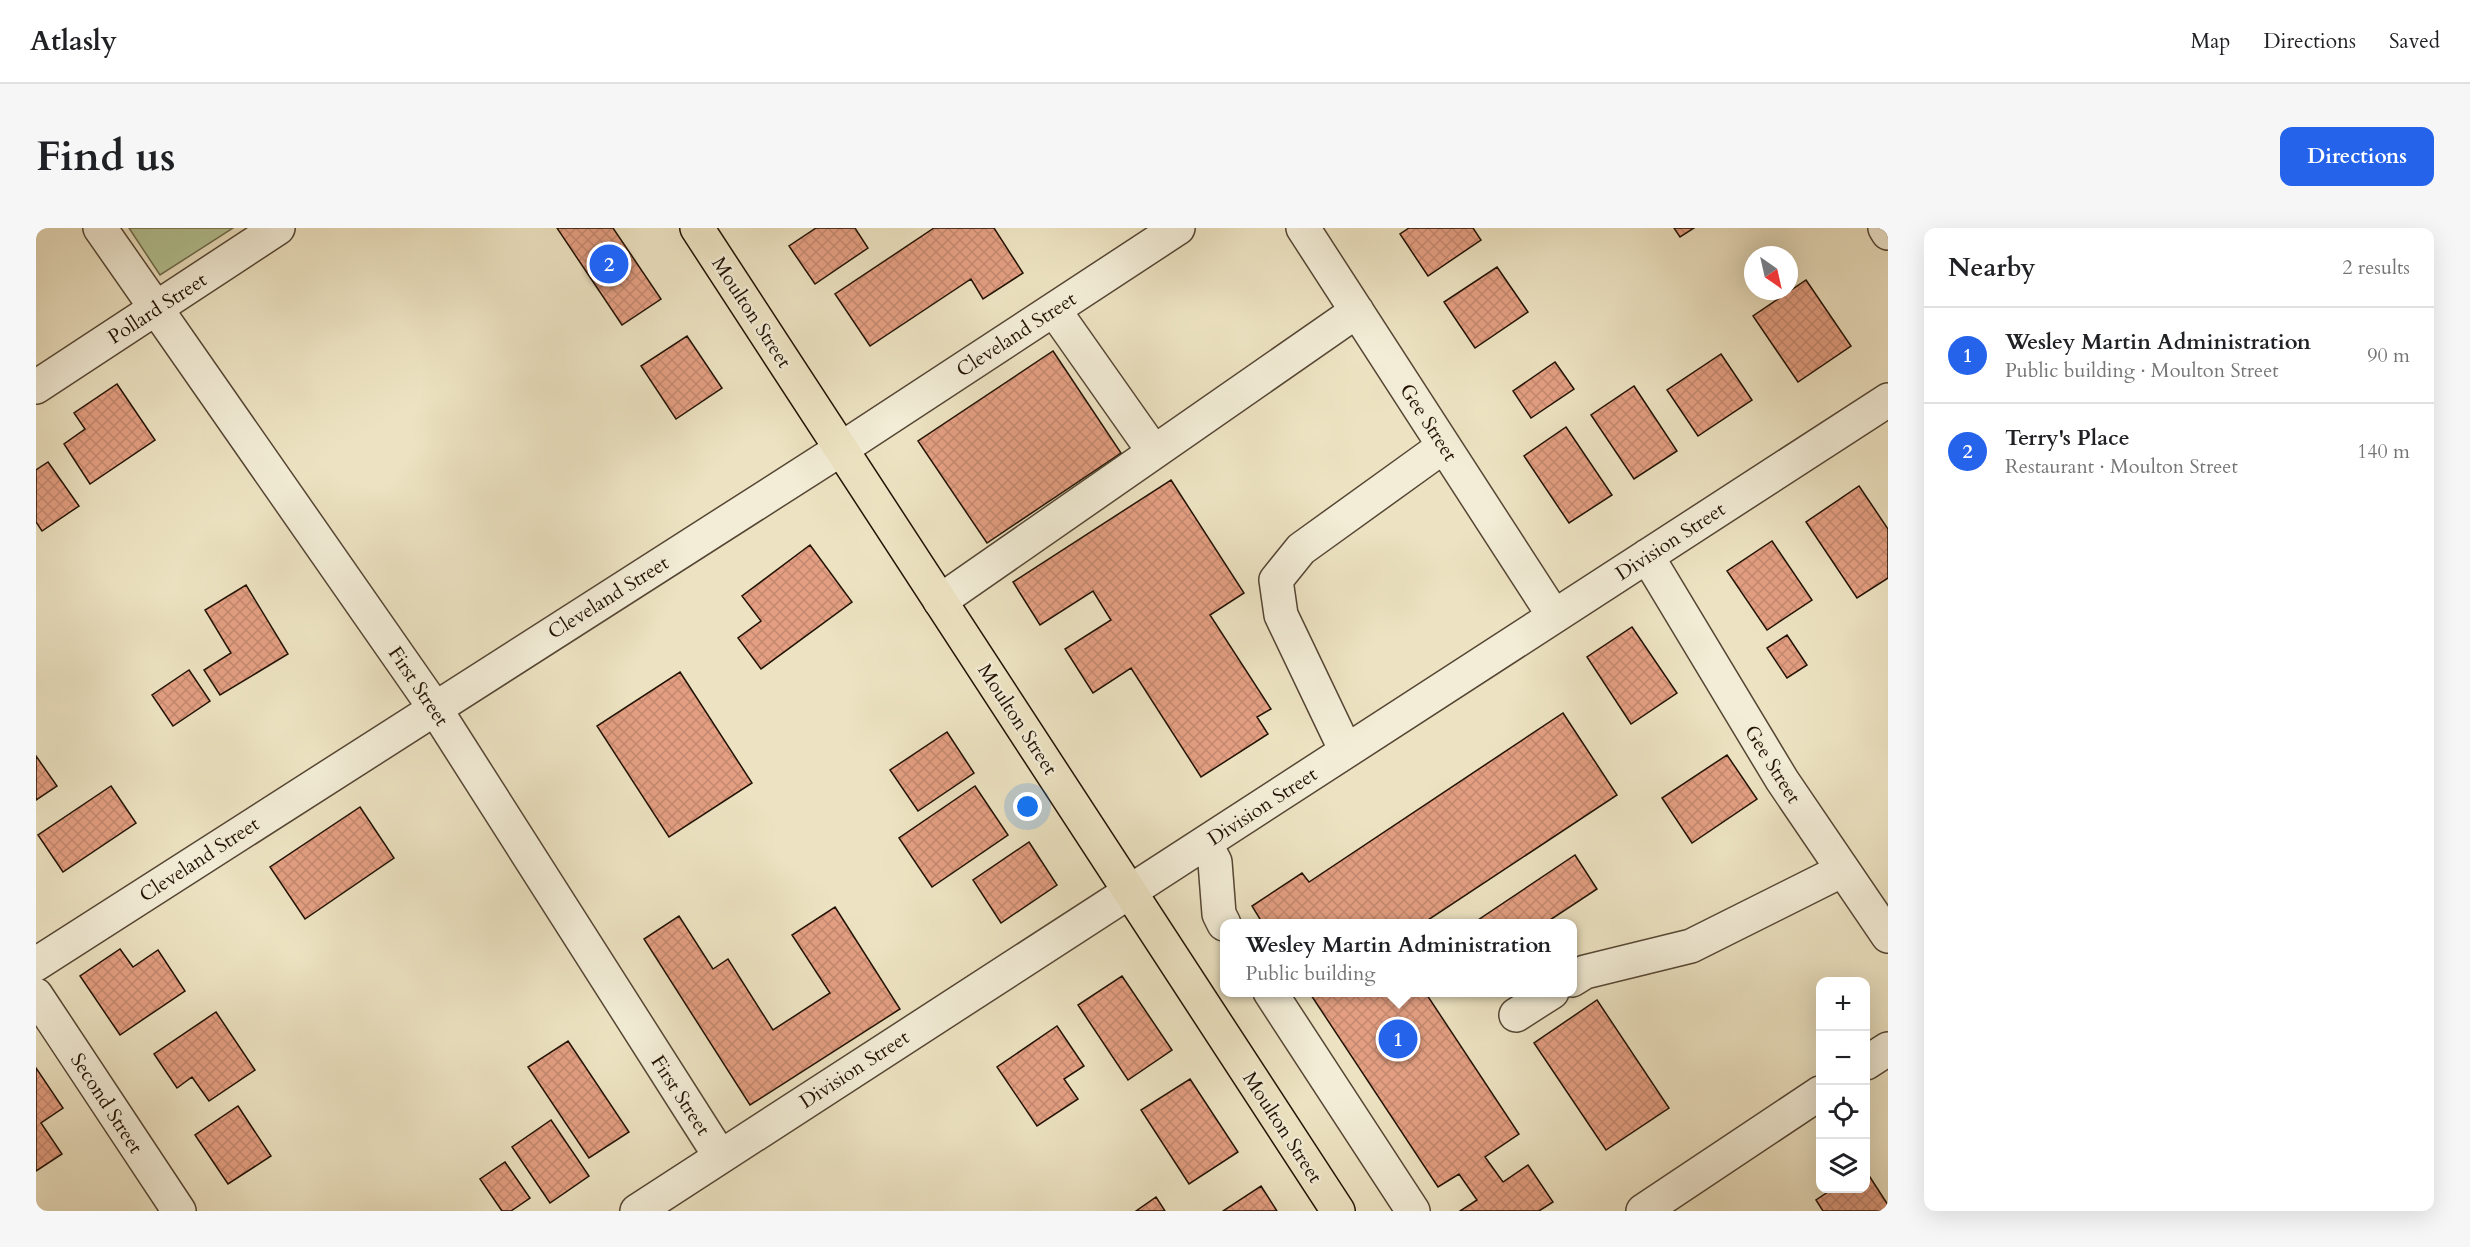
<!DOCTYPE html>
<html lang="en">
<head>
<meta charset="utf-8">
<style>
  body { margin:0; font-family:Cardo,serif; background:#f6f6f6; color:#202124 }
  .controls { position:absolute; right:18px; bottom:18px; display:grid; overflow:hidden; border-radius:12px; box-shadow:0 6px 24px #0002 }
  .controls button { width:54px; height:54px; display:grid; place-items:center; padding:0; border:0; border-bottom:2px solid #e0e0e0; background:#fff; color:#202124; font:30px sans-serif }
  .compass { position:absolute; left:1708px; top:18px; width:54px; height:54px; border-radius:50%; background:#fff; box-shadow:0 6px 24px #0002; rotate:146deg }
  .you { position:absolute; left:992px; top:579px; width:21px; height:21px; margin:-15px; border:4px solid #fff; border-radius:50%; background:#1a73e8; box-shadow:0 0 0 9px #1a73e833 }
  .badge { display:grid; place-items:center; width:39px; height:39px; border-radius:50%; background:#2563eb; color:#fff; font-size:20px; font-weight:700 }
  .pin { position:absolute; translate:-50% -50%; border:3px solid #fff; box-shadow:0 2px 6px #0006 }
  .popup { position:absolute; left:1184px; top:691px; width:357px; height:78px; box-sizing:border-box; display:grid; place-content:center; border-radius:12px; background:#fff; filter:drop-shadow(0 2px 4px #0005); font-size:20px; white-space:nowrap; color:#757577 }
  .popup b { font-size:22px; color:#202124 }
  .popup::after { content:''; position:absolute; left:50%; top:100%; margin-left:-12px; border:12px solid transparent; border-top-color:#fff }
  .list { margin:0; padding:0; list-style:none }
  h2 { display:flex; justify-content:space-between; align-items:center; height:78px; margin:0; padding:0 24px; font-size:26px }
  h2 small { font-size:20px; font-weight:400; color:#757577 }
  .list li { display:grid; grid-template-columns:39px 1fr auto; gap:18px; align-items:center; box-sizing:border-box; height:96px; padding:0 24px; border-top:2px solid #e0e0e0 }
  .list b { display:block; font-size:22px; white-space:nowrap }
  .list p { margin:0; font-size:20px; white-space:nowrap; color:#757577 }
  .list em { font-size:20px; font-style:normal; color:#757577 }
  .icon { flex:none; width:33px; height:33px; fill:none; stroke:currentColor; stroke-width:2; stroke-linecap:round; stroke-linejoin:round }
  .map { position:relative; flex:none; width:1852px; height:983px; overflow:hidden; border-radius:12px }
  header { display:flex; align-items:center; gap:36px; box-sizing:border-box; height:84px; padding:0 30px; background:#fff; border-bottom:2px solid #e0e0e0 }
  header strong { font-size:28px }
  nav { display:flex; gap:33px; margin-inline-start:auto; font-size:21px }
  .intro { display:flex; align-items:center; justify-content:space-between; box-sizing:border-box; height:144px; padding:0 36px }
  h1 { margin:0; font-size:42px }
  .button { padding:15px 27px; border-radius:12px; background:#2563eb; color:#fff; font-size:21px; font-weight:700 }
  main { display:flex; gap:36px; padding:0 36px }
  aside { flex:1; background:#fff; border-radius:12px; box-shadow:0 6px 24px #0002 }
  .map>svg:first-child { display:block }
  .green { fill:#b5c495; stroke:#6c6b4c; stroke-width:1.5 }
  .building { fill:url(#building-cross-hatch); stroke:#221204; stroke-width:1.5 }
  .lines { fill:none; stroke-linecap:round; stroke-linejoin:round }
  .minor-casing { stroke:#554634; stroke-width:36 }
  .major-casing { stroke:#221204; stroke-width:36 }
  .minor { stroke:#f3edd7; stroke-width:33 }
  .major { stroke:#ede3c2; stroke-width:33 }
  .labels { text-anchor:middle; stroke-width:4.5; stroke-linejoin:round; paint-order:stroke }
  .street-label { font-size:20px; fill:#221204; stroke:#f3edd7 }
</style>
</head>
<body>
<header>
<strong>Atlasly</strong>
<nav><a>Map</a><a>Directions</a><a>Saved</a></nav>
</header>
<div class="intro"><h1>Find us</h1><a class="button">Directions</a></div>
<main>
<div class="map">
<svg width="1852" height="983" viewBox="0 0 1852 983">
  <defs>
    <pattern id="building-cross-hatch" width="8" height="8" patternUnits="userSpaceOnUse" patternTransform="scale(1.5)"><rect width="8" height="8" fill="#e49f82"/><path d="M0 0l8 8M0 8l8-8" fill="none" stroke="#c3886f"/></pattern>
  </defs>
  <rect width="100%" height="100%" fill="#ede3c2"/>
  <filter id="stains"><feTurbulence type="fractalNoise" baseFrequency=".00333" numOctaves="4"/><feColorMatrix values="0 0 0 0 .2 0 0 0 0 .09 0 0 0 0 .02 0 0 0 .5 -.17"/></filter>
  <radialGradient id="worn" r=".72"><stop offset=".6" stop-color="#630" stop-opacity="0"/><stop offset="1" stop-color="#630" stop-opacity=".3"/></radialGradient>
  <path class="green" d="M93,0H197L124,47Z"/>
  <path class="building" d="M521,0H577L625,71L586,97Z
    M780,0H819L832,20L779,56L753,18Z
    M898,0H958L987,45L947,71L935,51L834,118L799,66Z
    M1373,0H1437L1445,12L1392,48L1364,6Z
    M1638,0H1658L1644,9Z
    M1461,39L1492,84L1439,120L1408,74Z
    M1770,52L1815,118L1762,154L1717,88Z
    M651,108L686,160L640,191L605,138Z
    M1017,123L1085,225L951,315L882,213Z
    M1685,126L1716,172L1662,208L1631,162Z
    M1519,134L1538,161L1495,190L1477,163Z
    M81,156L119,212L54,256L28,216L49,201L38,185Z
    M1598,158L1641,223L1598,251L1555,187Z
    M1530,199L1576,267L1533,295L1488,228Z
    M12,234L43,278L6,303L0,294V242Z
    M1135,252L1208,365L1174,387L1235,481L1221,489L1232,506L1165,549L1095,440L1057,465L1029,421L1075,392L1057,363L1004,397L977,354Z
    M1823,258L1852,301V350L1821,370L1770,294Z
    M1736,313L1776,372L1731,402L1691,343Z
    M774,317L816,374L725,441L702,410L725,393L706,368Z
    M210,357L252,426L184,467L168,442L195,425L169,382Z
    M1596,399L1641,465L1595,496L1551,429Z
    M1751,407L1771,437L1751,450L1731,420Z
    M153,442L174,473L137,498L116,467Z
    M644,444L716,555L633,609L561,498Z
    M1527,485L1581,567L1386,696H1227L1216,678L1266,645L1273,654Z
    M911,504L938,545L882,583L854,542Z
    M1691,527L1721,571L1656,615L1626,570Z
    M0,528L21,558L0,572Z
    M75,558L100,595L27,644L2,607Z
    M939,558L972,607L896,659L863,610Z
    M324,579L358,630L269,691L234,639Z
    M993,614L1021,657L965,695L937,652Z
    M1539,627L1561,661L1508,696H1436Z
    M799,679L864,781L714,877L608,711L643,688L677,741L692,731L737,802L794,765L756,707Z
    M84,721L97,739L122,722L149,763L84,807L44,748Z
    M1086,748L1136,822L1092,852L1042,777Z
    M1273,764H1389L1483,906L1449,929L1467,954L1492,937L1517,974L1503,983H1424L1441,972L1423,946L1402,959Z
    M1561,772L1633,880L1570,922L1498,815Z
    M180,784L219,842L173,873L156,849L141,860L118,826Z
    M1021,798L1048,838L1028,851L1042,871L1001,898L961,839Z
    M532,813L593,904L553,930L492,839Z
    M0,840L27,880L5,895L26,926L0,943Z
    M1154,851L1202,924L1153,956L1105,882Z
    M202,878L235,928L192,956L159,907Z
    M515,892L553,948L514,975L476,919Z
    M469,934L494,970L475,983H466L444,951Z
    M1830,943L1852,977V983H1787L1780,972L1798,960H1830Z
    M1225,958L1241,983H1187Z
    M1120,969L1129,983H1100Z"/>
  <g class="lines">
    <g class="minor-casing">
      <path id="minor" d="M64,0L398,479L684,928
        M1267,0L1518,388
        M1849,0L1852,5
        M1018,82L1118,224
        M0,159L242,0
        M1611,328L1746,552L1852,708
        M904,373L1321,83
        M1310,523L1245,387L1240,352L1265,321L1408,218
        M1169,615L1179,634L1183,686L1188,696
        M0,736L805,221L1142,0
        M1536,752L1549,744L1655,718L1807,642
        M1234,764L1377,983
        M0,767L143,983
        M1480,787L1516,764
        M1830,835L1852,821
        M601,983L1852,172
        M1607,983L1784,865"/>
    </g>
    <g class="major-casing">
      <path id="major" d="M661,0L1302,983"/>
    </g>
    <use href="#minor" class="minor"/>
    <use href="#major" class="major"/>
  </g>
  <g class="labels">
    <g class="street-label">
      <text transform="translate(121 80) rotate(-33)" y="7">Pollard Street</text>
      <text transform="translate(716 84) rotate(57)" y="7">Moulton Street</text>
      <text transform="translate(980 106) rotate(-33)" y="7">Cleveland Street</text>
      <text transform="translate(1393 194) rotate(57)" y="7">Gee Street</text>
      <text transform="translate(1634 313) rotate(-33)" y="7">Division Street</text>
      <text transform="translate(572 369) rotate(-32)" y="7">Cleveland Street</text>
      <text transform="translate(383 458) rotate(56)" y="7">First Street</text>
      <text transform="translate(982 491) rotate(57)" y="7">Moulton Street</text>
      <text transform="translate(1737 536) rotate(58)" y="7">Gee Street</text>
      <text transform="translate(1226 578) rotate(-33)" y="7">Division Street</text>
      <text transform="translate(163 631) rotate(-33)" y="7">Cleveland Street</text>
      <text transform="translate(818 841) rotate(-33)" y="7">Division Street</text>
      <text transform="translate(645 867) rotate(57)" y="7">First Street</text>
      <text transform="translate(71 875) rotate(57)" y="7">Second Street</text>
      <text transform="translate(1247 899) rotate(57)" y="7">Moulton Street</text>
    </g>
  </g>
  <rect width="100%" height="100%" filter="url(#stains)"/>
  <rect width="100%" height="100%" fill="url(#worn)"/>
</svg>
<div class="controls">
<button>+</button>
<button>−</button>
<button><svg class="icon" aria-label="locate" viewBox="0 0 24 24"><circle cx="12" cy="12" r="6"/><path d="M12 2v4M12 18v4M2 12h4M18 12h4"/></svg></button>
<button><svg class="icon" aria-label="layers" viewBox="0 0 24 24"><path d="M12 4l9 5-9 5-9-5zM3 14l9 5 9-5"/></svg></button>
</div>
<svg class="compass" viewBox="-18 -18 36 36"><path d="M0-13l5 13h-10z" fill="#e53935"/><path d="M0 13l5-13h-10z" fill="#757577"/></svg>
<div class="you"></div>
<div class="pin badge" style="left:1362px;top:811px">1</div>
<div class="popup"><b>Wesley Martin Administration</b>Public building</div>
<div class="pin badge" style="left:573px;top:36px">2</div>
</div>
<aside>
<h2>Nearby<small>2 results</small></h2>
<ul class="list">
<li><span class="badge">1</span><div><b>Wesley Martin Administration</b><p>Public building · Moulton Street</p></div><em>90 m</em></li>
<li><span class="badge">2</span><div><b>Terry's Place</b><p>Restaurant · Moulton Street</p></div><em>140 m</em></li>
</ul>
</aside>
</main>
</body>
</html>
